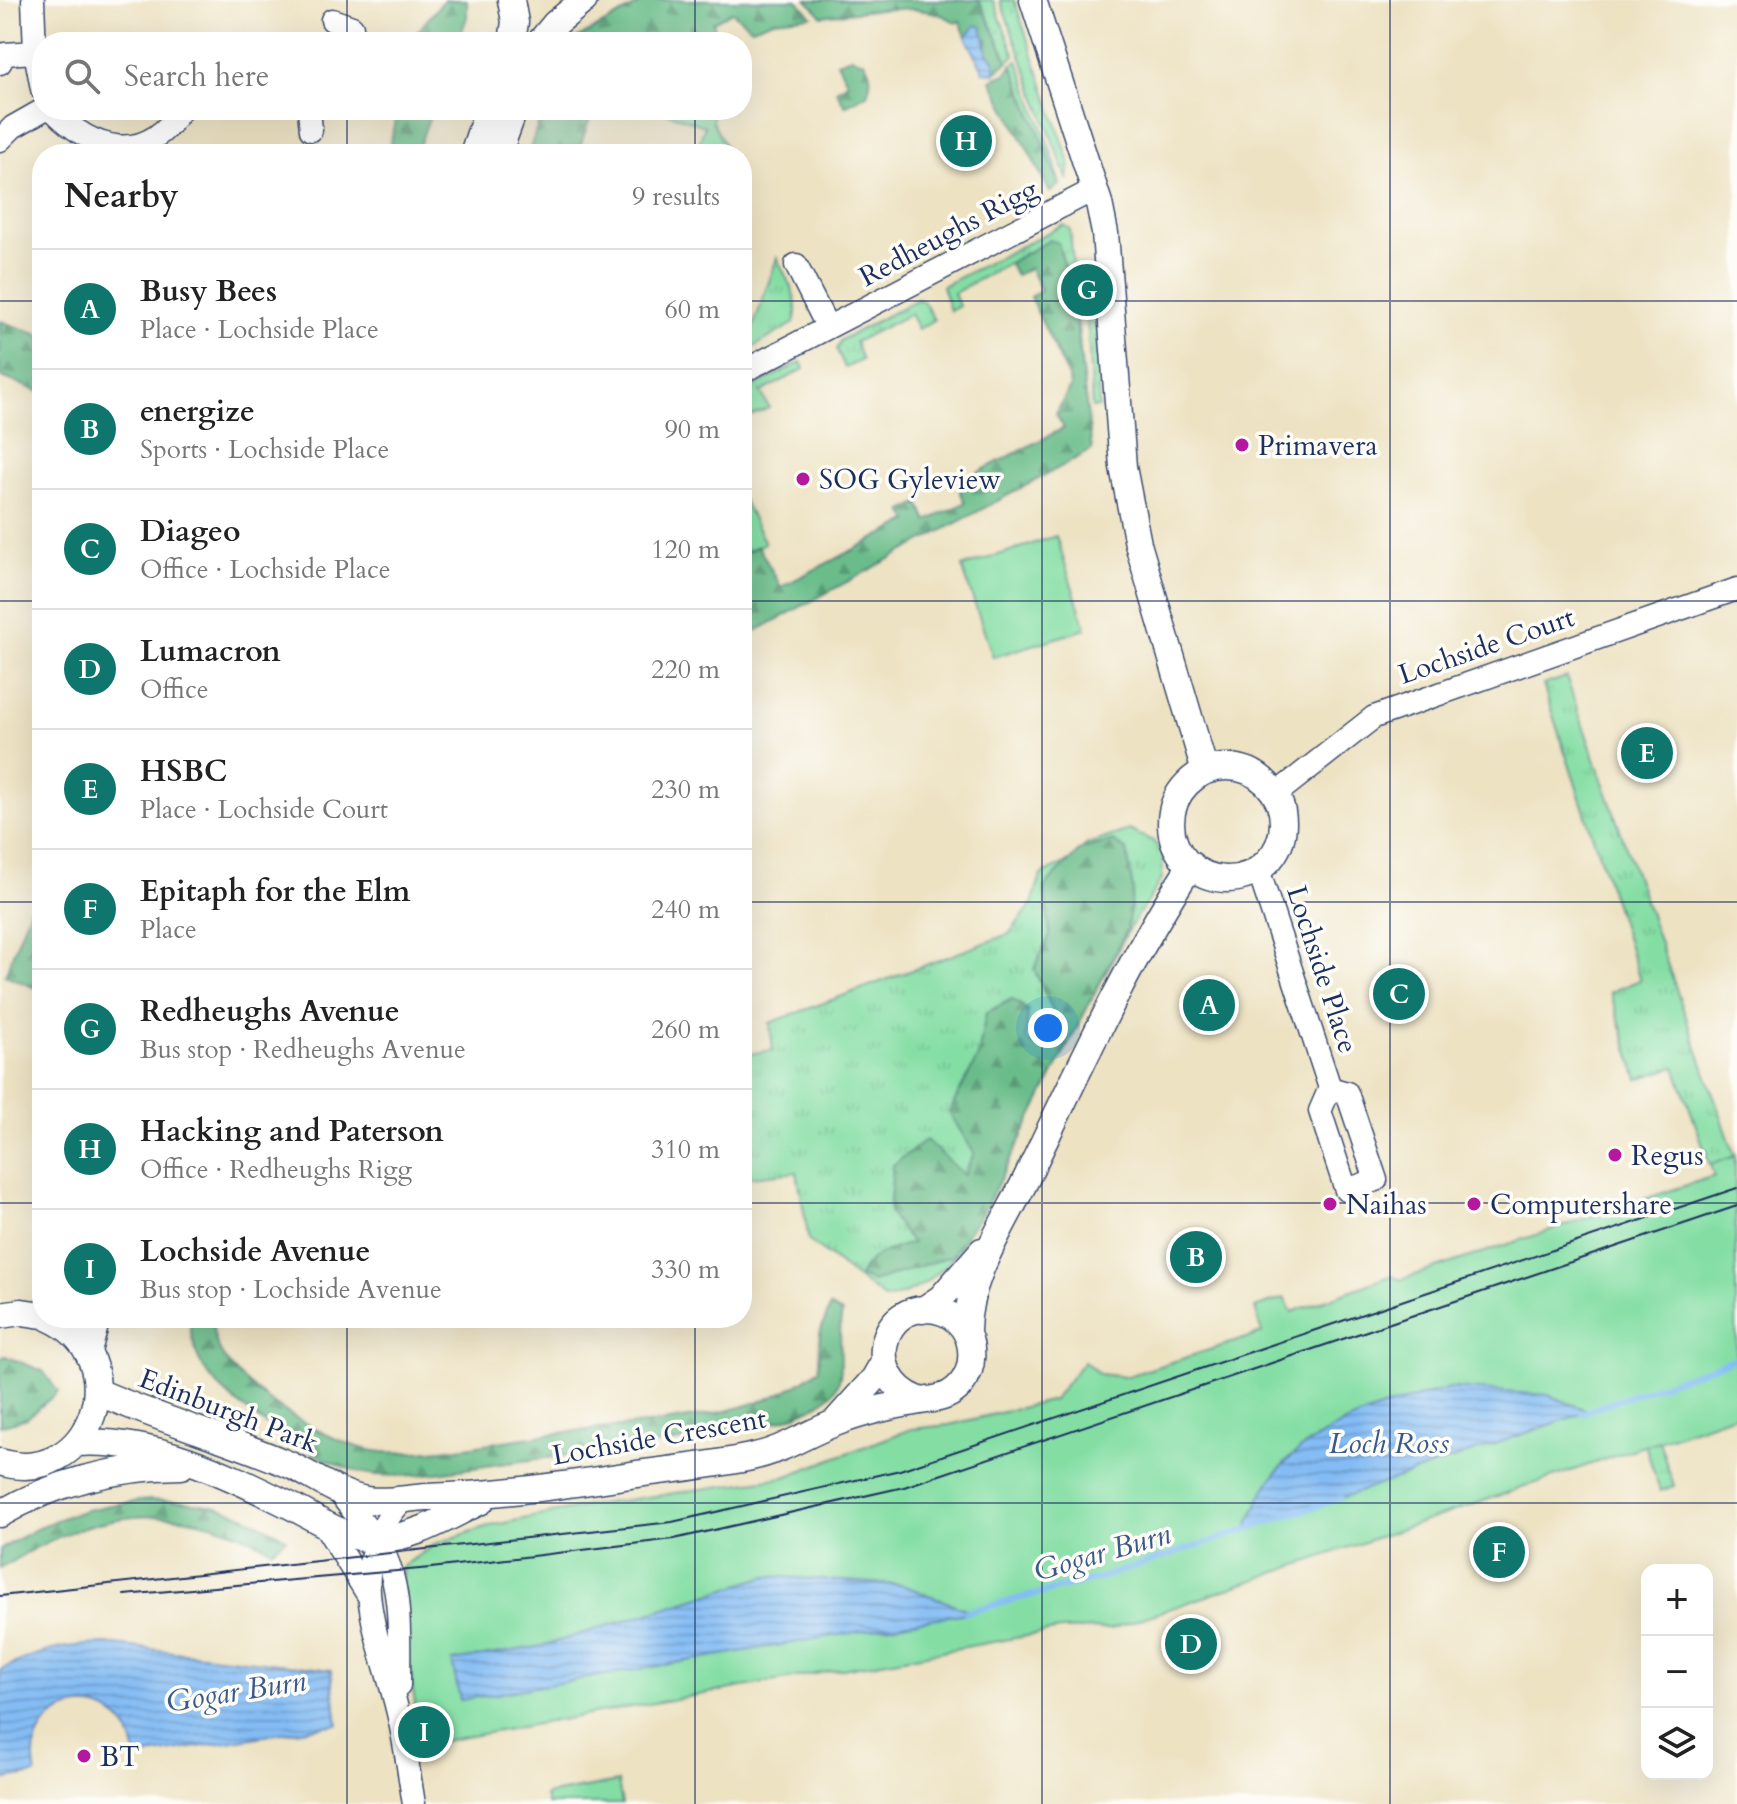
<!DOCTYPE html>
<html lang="en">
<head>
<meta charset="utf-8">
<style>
  body { margin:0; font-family:Cardo,serif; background:#f6f6f6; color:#222 }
  .controls { position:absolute; right:24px; bottom:24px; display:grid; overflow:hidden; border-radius:16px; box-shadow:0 8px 32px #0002 }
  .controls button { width:72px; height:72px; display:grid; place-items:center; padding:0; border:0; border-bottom:2px solid #e0e0e0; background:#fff; color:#222; font:40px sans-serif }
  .you { position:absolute; left:1048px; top:1028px; width:28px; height:28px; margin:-20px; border:6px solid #fff; border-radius:50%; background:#1a73e8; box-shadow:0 0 0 12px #1a73e833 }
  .badge { display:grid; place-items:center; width:52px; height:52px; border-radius:50%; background:#0f766e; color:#fff; font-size:26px; font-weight:700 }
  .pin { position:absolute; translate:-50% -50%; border:4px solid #fff; box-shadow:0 2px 8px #0006 }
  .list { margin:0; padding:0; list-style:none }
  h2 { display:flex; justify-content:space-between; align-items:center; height:104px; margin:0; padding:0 32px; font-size:34px }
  h2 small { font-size:26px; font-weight:400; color:#767676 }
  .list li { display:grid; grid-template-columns:52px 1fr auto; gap:24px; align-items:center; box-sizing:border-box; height:120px; padding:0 32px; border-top:2px solid #e0e0e0 }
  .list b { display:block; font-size:30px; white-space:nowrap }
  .list p { margin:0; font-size:26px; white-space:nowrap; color:#767676 }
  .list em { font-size:26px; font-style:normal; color:#767676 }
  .icon { flex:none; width:44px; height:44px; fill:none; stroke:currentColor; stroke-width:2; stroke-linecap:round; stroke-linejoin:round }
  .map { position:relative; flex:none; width:1737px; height:1804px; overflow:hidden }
  .search { position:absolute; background:#fff; box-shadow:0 8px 32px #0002; left:32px; top:32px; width:720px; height:88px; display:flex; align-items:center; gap:20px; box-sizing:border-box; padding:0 28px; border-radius:32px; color:#767676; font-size:30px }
  .panel { position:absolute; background:#fff; box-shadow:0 8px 32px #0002; left:32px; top:144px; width:720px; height:1184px; border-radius:32px }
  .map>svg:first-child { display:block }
  .grass { fill:url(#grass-tufts); stroke:#508681; stroke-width:2 }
  .forest { fill:url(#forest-firs); stroke:#437674; stroke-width:2 }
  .green { fill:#84dea4; stroke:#508681; stroke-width:2 }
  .water { fill:url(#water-rules); stroke:#4f76a9; stroke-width:2 }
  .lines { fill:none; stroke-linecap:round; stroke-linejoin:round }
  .stream { stroke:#83bcf4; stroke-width:6 }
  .minor-casing { stroke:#3a4a6d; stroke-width:25 }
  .tertiary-casing { stroke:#3a4a6d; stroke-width:29 }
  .minor { stroke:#fff; stroke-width:22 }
  .tertiary { stroke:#fff; stroke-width:26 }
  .tram { stroke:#1b2f5e; stroke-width:2 }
  .grid { fill:none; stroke:#1b2f5e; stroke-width:2; stroke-opacity:0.55 }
  .poi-dot { fill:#b5179e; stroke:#fdfcf7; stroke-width:3 }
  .labels { text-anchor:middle; stroke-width:7; stroke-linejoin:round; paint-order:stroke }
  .street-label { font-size:28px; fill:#1b2f5e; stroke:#fdfcf7 }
  .poi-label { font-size:28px; fill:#1b2f5e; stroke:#fdfcf7; text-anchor:start }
  .water-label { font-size:30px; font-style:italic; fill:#3a598b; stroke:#fdfcf7 }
</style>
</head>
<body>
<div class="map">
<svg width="1737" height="1804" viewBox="0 0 1737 1804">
  <defs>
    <pattern id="grass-tufts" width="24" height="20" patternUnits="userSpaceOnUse" patternTransform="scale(2)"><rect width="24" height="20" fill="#84dea4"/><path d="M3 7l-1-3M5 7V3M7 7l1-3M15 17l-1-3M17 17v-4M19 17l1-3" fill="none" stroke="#71bf90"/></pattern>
    <pattern id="forest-firs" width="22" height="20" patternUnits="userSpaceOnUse" patternTransform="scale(2)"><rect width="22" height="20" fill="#6bbd8a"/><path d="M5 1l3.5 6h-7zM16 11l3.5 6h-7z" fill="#579a74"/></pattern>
    <pattern id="water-rules" width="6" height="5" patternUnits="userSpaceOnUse" patternTransform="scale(2)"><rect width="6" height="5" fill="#83bcf4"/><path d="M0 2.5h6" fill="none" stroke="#6a99c9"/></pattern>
  </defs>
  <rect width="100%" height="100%" fill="#fdfcf7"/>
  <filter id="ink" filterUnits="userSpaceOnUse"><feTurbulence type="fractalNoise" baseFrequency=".0125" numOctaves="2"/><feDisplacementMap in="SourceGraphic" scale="16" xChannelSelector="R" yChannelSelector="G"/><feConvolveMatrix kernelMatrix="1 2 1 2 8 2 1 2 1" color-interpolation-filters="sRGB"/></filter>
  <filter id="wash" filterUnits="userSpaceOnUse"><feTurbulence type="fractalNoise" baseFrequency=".006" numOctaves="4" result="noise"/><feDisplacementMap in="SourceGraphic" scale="32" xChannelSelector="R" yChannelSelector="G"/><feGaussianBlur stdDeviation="1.8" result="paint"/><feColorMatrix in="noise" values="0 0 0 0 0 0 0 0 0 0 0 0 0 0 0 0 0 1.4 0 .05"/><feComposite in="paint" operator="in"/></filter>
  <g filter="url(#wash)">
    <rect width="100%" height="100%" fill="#ede2c2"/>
    <path class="grass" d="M979,0H993L1015,56L1008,61Z
      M1000,0H1014L1070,163L1068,181Z
      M1018,61L1054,160L1060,185L1012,65Z
      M659,110H691L706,115L709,110H715L712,121L729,154H695L705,126Z
      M1063,225L1070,229L1085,408L1072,292L1050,240L954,293L959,306L950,311L942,286Z
      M777,258C786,278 802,300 794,323L742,354V338L749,339Z
      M1086,296H1094L1099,407L1092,408Z
      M918,299L924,302L934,320L918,329L910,314L855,342L862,360L845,368L837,350L841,340Z
      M801,362L804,369L761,392L769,408L742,420V392Z
      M742,498L765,543L746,552L742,544Z
      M1566,677L1735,1156L1710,1165L1675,1067L1638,1079L1610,992L1640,980L1543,685Z
      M1129,830L1153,841L1163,853L1162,879L1129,929L957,1253C935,1277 918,1293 885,1299L809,1241L797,1172L742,1178V1055L773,1050L770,1023L1009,934L1032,904L1041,875L1071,860L1087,844Z
      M1633,1408L1658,1438L1674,1486L1660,1491Z"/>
    <path class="forest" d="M444,0H467V17L458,42H415L417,32Z
      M647,0H797L812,16L774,20L752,28L732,12L713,22L719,42H571Z
      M807,0H979L1008,61L995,73V61L987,52V39L971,32L966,37L960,21L956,23C926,0 864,11 822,16Z
      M851,57L864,61C872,73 872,80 867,94L845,106L836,90L848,83L837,62Z
      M1012,65L1060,185L1050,192L991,80L1006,74Z
      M398,110H432L416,154H388Z
      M543,110H593L577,154H528Z
      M1050,240L1058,243L1072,292L1092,450L754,632L742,554L758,546L781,587L909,521L903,511L919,503L927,521L965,503L957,483L1064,428L1056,414L1070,387L1069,378L1030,297L1041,291L1030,268L1016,275L1009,263Z
      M0,321L42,336V393L0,376Z
      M1113,841L1127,851L1133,890L1127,929L985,1209L951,1256L873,1282L859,1277C870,1253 889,1250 912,1243L889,1213L893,1165L926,1140L964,1175L974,1153L949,1112L978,1057L986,1013L1012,999L1028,1010L1026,1039L1037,1047L1053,1011L1034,969L1050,935L1044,887L1081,849Z
      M42,877V991L5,975Z
      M830,1307L842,1313C836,1334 847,1374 835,1389C820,1411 779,1421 754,1427C676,1446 594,1451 515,1462C473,1467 418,1479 377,1475C328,1471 245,1415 212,1379C197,1363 191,1339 189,1318H212C213,1331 214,1341 221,1353C244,1393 336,1449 383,1452C436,1455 493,1442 545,1435C614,1426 689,1424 755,1403C779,1396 799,1385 819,1369L820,1333Z
      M5,1356L43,1371L58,1392L27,1418L0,1426V1359Z
      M149,1500C212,1502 231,1506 286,1538L272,1550C177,1495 88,1511 0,1569V1550C52,1516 88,1506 149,1500Z"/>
    <path class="green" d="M1056,536L1086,629L993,657L962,567Z
      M1735,1156L1737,1414L1111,1629L1060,1630L421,1745L402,1615V1567L435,1544L485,1527L586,1506L784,1477L911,1429L949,1425L1053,1400L1084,1361L1099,1374L1125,1377L1262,1333L1255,1308L1284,1298L1292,1312L1393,1275L1400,1280L1714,1176L1710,1165Z
      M618,1782L622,1804H547L545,1795Z"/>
    <path class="water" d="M976,25L982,27L987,52L995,61V73L984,72L966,37Z
      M1450,1388L1548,1395L1589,1411L1245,1532C1253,1515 1259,1496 1270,1481C1307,1426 1389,1405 1450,1388Z
      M767,1576L902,1585L973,1612L460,1700L452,1661L543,1646Z
      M106,1644L331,1670L338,1724L136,1757C126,1677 18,1697 36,1774L0,1780V1670C39,1651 62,1645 106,1644Z"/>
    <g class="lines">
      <path class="stream" d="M1582,1413L1737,1358
        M966,1612L1097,1579L1341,1498"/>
    </g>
  </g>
  <g filter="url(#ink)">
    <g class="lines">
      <g class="minor-casing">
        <path id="minor" d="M33,0L35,52L42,89
          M332,20L352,27L345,42
          M0,63L5,54L35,52
          M53,110C94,152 145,165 181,110
          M309,110L311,130
          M0,140L13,127L43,110
          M796,265L827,326
          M742,372L1095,189
          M1276,794L1374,717L1737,589
          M1258,869L1330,1088L1347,1093L1376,1180L1346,1190L1320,1111L1330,1088
          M336,1488C348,1506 362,1521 375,1538C404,1578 399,1638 399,1685
          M404,1499C339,1565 380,1636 398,1713C405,1743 409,1774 414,1804
          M325,1526L368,1595"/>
      </g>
      <g class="tertiary-casing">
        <path id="tertiary" d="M511,0L515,22L512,42
          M1033,0L1099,203L1105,233L1123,467L1138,544L1205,771
          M540,42L555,24L584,0
          M473,154L488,110
          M498,154L514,110
          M1171 823a56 56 0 1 1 112 0a56 56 0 1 1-112 0Z
          M923,1310L941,1298L982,1251
          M0,1315L22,1312L42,1315
          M967,1333C966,1278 1005,1223 1028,1175C1079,1069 1127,963 1191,865
          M88,1351L97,1318
          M98,1392C161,1420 227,1438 290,1465C314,1476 340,1496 367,1500C385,1503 408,1498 427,1497C498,1495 567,1485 637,1474C675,1469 714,1465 751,1457C782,1451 806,1434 835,1423C868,1410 899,1404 934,1399C983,1392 984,1320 936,1310C880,1299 862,1377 917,1399
          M838,1419L874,1379L883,1363
          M76,1443C152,1438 222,1472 289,1505C319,1520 345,1540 379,1539C416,1538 449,1516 481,1501
          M0,1462C91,1490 138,1357 49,1318
          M0,1514C56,1481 116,1467 181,1466"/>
      </g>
      <use href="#minor" class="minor"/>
      <use href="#tertiary" class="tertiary"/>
      <path class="tram" d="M124,1595L431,1568L674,1539L904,1487L1737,1206
        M0,1596L672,1522L900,1470L1737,1188"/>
    </g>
  </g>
  <path class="grid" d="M347,0V42M695,0V42M1042,0V1804M1390,0V1804M347,110V154M695,110V154M0,301H42M742,301H1737M0,601H42M742,601H1737M0,902H42M742,902H1737M0,1203H42M742,1203H1737M347,1318V1804M695,1318V1804M0,1503H1737"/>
  <g class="poi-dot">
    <circle cx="1242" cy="445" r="8"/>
    <circle cx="803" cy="479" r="8"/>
    <circle cx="1615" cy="1155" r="8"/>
    <circle cx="1330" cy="1204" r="8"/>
    <circle cx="1474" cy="1204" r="8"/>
    <circle cx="84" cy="1756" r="8"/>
  </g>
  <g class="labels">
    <g class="street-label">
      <text transform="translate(948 232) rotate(-28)" y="10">Redheughs Rigg</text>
      <text transform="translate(1486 645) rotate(-19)" y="10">Lochside Court</text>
      <text transform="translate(1323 969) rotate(72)" y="10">Lochside Place</text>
      <text transform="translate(229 1410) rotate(21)" y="10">Edinburgh Park</text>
      <text transform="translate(659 1436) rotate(-10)" y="10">Lochside Crescent</text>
    </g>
    <g class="poi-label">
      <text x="1258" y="455">Primavera</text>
      <text x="819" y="489">SOG Gyleview</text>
      <text x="1631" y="1165">Regus</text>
      <text x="1346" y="1214">Naihas</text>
      <text x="1490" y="1214">Computershare</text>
      <text x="100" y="1766">BT</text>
    </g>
    <g class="water-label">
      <text x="1389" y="1453">Loch Ross</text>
      <text transform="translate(1102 1552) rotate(-16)" y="10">Gogar Burn</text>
      <text transform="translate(236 1691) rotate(-9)" y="10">Gogar Burn</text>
    </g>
  </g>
</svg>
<div class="controls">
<button>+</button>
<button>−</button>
<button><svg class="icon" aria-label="layers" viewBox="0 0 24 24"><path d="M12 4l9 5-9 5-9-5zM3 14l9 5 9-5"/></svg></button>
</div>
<div class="you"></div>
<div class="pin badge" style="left:1209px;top:1005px">A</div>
<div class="pin badge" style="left:1196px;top:1257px">B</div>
<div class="pin badge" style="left:1399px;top:994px">C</div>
<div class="pin badge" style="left:1191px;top:1644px">D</div>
<div class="pin badge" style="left:1647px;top:753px">E</div>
<div class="pin badge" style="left:1499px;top:1552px">F</div>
<div class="pin badge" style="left:1087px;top:290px">G</div>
<div class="pin badge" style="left:966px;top:141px">H</div>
<div class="pin badge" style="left:424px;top:1732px">I</div>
<div class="search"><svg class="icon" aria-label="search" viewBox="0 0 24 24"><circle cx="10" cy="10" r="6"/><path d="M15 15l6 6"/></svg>Search here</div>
<section class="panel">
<h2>Nearby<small>9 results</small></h2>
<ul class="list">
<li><span class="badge">A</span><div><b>Busy Bees</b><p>Place · Lochside Place</p></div><em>60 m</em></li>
<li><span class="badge">B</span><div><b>energize</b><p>Sports · Lochside Place</p></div><em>90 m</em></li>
<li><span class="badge">C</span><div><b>Diageo</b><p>Office · Lochside Place</p></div><em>120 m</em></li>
<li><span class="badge">D</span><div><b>Lumacron</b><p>Office</p></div><em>220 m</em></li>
<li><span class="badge">E</span><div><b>HSBC</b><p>Place · Lochside Court</p></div><em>230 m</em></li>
<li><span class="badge">F</span><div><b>Epitaph for the Elm</b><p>Place</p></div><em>240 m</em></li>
<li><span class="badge">G</span><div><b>Redheughs Avenue</b><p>Bus stop · Redheughs Avenue</p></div><em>260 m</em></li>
<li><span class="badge">H</span><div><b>Hacking and Paterson</b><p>Office · Redheughs Rigg</p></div><em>310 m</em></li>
<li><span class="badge">I</span><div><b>Lochside Avenue</b><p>Bus stop · Lochside Avenue</p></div><em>330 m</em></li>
</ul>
</section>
</div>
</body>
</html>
